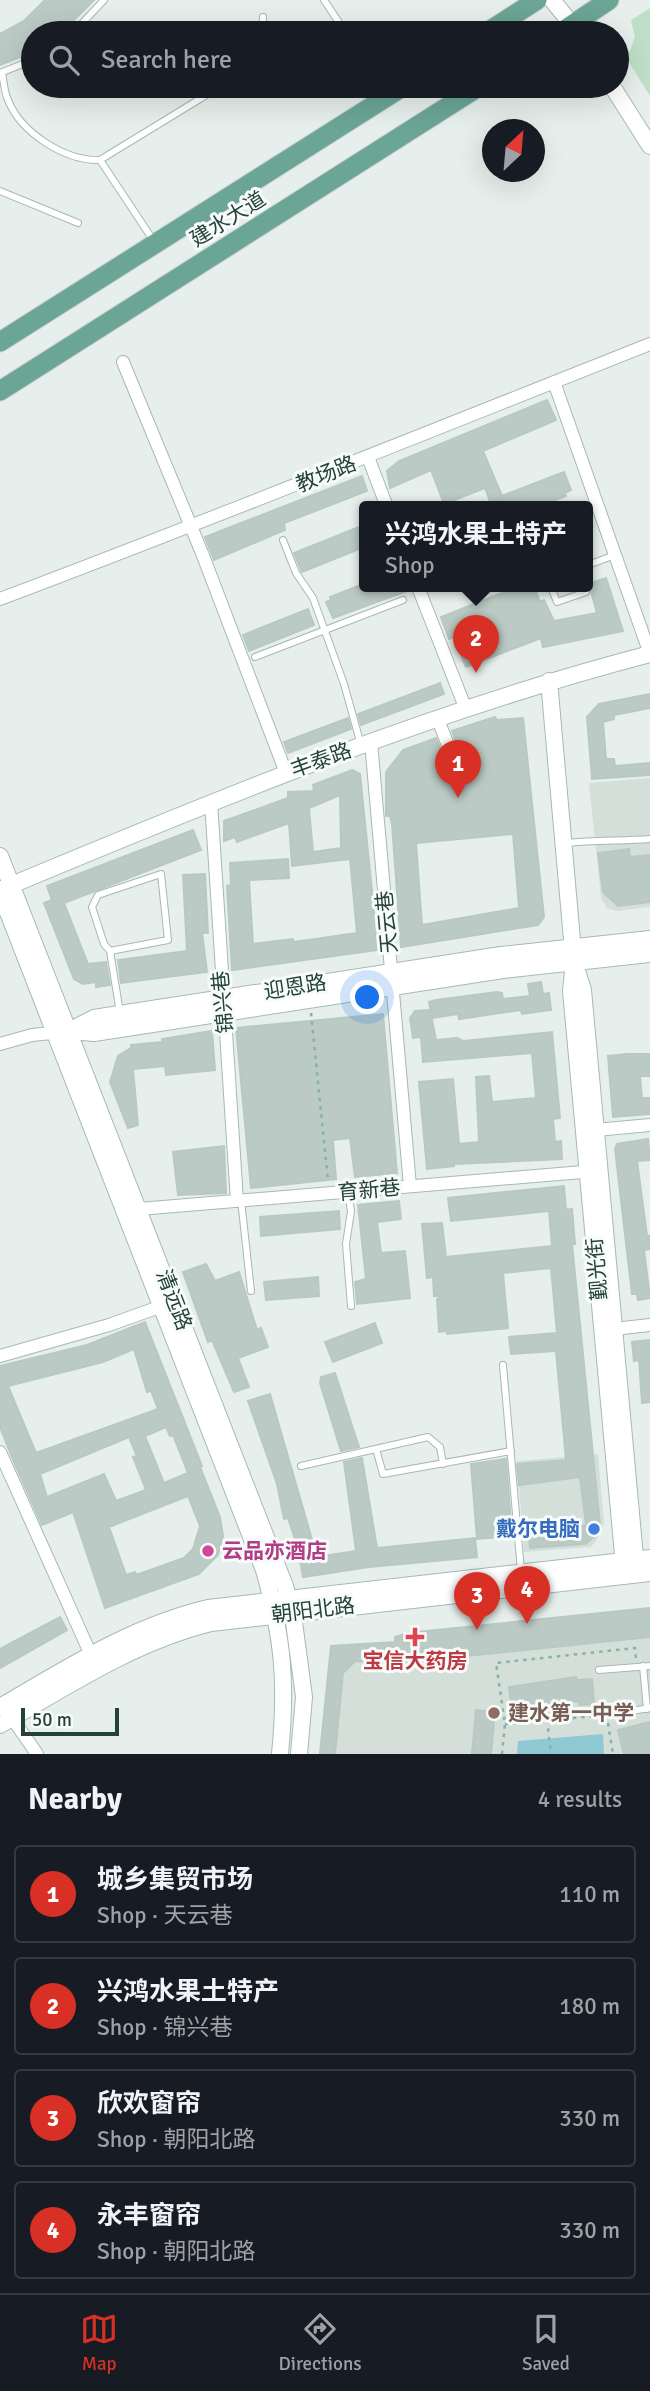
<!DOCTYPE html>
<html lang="en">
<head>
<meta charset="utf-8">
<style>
  body { margin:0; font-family:Signika,"Noto Sans SC",sans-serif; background:#20242c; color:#f1f3f6 }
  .compass { position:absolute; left:482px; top:119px; width:63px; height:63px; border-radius:50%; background:#171b24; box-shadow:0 7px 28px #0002; rotate:26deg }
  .scale { position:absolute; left:21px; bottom:18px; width:98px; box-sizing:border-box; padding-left:7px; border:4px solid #24423a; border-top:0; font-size:19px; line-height:24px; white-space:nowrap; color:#24423a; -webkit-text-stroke:5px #f7fbf9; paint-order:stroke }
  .you { position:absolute; left:368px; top:998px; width:24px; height:24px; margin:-18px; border:5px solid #fff; border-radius:50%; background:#1a73e8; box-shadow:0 0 0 10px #1a73e833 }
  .badge { display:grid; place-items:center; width:46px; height:46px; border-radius:50%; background:#d93025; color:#fff; font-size:23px; font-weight:700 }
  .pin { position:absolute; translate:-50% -58px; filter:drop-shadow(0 2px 4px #0008) }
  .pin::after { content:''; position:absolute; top:37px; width:24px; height:21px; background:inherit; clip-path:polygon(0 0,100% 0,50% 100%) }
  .popup { position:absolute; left:359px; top:501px; width:234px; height:91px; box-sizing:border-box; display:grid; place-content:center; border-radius:7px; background:#171b24; filter:drop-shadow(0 2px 5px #0005); font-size:23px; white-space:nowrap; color:#9ea1a6 }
  .popup b { font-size:26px; color:#f1f3f6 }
  .popup::after { content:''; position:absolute; left:50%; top:100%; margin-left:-14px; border:14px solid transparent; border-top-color:#171b24 }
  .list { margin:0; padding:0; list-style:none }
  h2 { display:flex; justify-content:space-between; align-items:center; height:91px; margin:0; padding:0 28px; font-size:30px }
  h2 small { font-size:23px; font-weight:400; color:#9ea1a6 }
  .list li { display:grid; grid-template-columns:46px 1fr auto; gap:21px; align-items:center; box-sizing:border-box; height:98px; margin:0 14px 14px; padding:0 14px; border:2px solid #363941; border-radius:7px }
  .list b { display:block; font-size:26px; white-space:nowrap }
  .list p { margin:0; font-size:23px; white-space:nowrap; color:#9ea1a6 }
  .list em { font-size:23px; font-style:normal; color:#9ea1a6 }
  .icon { flex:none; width:38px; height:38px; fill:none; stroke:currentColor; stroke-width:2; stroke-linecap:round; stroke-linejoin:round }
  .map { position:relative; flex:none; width:650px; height:1754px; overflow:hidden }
  .search { position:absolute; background:#171b24; box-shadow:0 7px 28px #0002; left:21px; right:21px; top:21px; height:77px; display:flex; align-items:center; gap:18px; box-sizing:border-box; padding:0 24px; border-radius:38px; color:#9ea1a6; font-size:26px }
  .sheet { height:539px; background:#171b24 }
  nav { display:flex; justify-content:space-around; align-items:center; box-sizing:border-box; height:98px; border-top:2px solid #363941; background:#171b24; font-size:19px; color:#9ea1a6 }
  nav a { display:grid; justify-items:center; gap:4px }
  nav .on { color:#d93025 }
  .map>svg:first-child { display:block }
  .built { fill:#d4dfda }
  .green { fill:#bfe0c8 }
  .water { fill:#8ec9d4 }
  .building { fill:#bbcac4; stroke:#b8c9c2; stroke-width:2; fill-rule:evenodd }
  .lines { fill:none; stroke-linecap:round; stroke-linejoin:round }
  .lane-casing { stroke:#a8b8b2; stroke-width:8 }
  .street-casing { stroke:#a8b8b2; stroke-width:14 }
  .secondary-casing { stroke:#a4bbb3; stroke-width:18 }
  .primary-casing { stroke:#c2cac8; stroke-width:21 }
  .path { stroke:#86b3a5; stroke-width:2.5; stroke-dasharray:3.5 5; stroke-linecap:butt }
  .lane { stroke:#fff; stroke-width:6 }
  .street { stroke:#fff; stroke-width:12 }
  .secondary { stroke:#fff; stroke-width:16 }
  .primary { stroke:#6aa596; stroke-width:19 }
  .shop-dot { fill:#3f7fe0; stroke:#f7fbf9; stroke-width:2.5 }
  .hotel-dot { fill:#d1479c; stroke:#f7fbf9; stroke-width:2.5 }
  .health-dot { fill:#e0444e; stroke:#f7fbf9; stroke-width:2.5 }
  .education-dot { fill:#8d6e63; stroke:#f7fbf9; stroke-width:2.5 }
  .labels { text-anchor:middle; stroke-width:6; stroke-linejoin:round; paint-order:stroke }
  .street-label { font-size:21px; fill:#24423a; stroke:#f7fbf9 }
  .shop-label { font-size:21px; font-weight:bold; fill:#366cbe; stroke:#f7fbf9; text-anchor:end }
  .hotel-label { font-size:21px; font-weight:bold; fill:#b23c85; stroke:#f7fbf9; text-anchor:start }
  .health-label { font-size:21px; font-weight:bold; fill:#be3a42; stroke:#f7fbf9 }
  .education-label { font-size:21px; font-weight:bold; fill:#785e54; stroke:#f7fbf9; text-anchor:start }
</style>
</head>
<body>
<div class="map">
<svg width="650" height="1754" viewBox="0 0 650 1754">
  <rect width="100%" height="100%" fill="#e6efeb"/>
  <path class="built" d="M650,778V907L616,911L607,908L601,898L589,783Z
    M598,1454L604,1524L596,1541L591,1547L524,1552L517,1461Z
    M650,1637V1754H335L343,1673L355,1661L410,1662Z"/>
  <path class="green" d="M650,8V96L627,59L635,37L631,20Z"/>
  <path class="water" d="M603,1734L604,1754H517L518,1741Z"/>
  <path class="building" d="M45,0H94L61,33H33V52L0,65V34L24,21Z
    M547,400L556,420L483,451L502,496L564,472L571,490L565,493L566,496L537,507H477L490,501L485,488L444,504L431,470L390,488L387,471L399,461Z
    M362,476L367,491L284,523L285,530L214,560L205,537Z
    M364,525V547L302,572L294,553Z
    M606,578L623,631L543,647L541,638L466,667L454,637L449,639L441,617L517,587H534L540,602L544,600L554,621L597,613L589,584Z
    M358,586L359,589L409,587L410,590L333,618L326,602L331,600L330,597Z
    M308,609L314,625L249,651L243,635Z
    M440,683L444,694L361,725L358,714Z
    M650,694V708L614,715V719L603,722L606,759H614L615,766L650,763V775L592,779L587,717L599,704Z
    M495,717L497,720L523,718L544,917L538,925L401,947L392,824L390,816H386V772L403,750L436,738L447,764L457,766L461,755L452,731ZM513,834L519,908L422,925L416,843Z
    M348,718L351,729L288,753L284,742Z
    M352,770L360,774L378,950L232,970L227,886L231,885L230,863L288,859L289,878L249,880L253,944L293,939L294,942L357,933L350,859L292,866L289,823L237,842L235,837L224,841V821L288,798V792L314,791L313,785ZM340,795L341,848L313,852L309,808Z
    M193,830L201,850L64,903L88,964L106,962L110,985L96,987V982L83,984L74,979L44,903L52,900L47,886Z
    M629,849L630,857L650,855V902L618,906L603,892L598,853Z
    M205,874L208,933H202L207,972L121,983L118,960L187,951L183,875Z
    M541,982L543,994L549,993L551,1010L522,1014L521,1010L459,1019L458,1014L432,1018L429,1002L436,1000L497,992L502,993L503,999L530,996L528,984Z
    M430,1010L436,1040L457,1038L463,1041L552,1032L560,1118L553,1119L555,1142L561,1141L562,1159L454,1164V1166L427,1169L419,1082L453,1079L459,1144L479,1142L476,1077L489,1076L492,1102L536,1098L532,1053L423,1062L421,1037L413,1038L410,1018L415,1011Z
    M383,1014L397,1173L355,1177L350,1138L333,1140L336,1179L251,1188L236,1028Z
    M212,1031L215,1070L166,1075L165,1066L133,1069L138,1125L128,1128L110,1082L118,1056L131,1048V1045L163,1042L162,1039Z
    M627,1054H650V1076H640L642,1098H650V1114L613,1117L608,1056Z
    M648,1139L650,1160L637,1161L647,1236H650V1249L644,1250L650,1298L638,1300L637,1294H632L615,1149L617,1144Z
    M224,1146L226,1193L178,1195L173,1152Z
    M564,1186L566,1210L572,1209L575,1244H572L600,1525L595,1536L585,1544L530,1548L528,1529L586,1525L580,1477L519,1485L517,1464L566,1460L556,1351L511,1354L509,1337L557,1333L551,1268L503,1273L508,1328L447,1334V1331L439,1332L437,1299L444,1296H434L433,1277L427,1278L422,1224L442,1223L446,1257L552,1246L549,1211L451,1221L448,1198Z
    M399,1201L401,1219L377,1222L381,1253L405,1251L410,1298L357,1304L355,1282L366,1279L358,1205Z
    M339,1211L340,1229L261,1236L260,1217Z
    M206,1264L215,1281L239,1272L257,1330L261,1328L268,1347L238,1358L249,1387L234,1392L212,1340L208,1342L183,1272Z
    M318,1277L319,1296L266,1300L264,1282Z
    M145,1322L202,1466L200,1467L220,1517L223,1536L218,1555L199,1574L105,1608L73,1512L42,1525L14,1462L0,1427V1366L87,1345ZM134,1349L147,1392L151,1391L158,1409L36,1453L8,1386L103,1362ZM166,1427L170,1436L173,1435L188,1473L164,1483L145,1436ZM129,1437L137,1456L133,1457L146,1490L116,1501L104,1474L47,1497L40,1474ZM188,1496L200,1526L193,1549L184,1558L136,1575L135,1572L126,1575L109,1527Z
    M375,1323L382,1343L333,1362L325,1342Z
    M650,1340V1402L642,1403L639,1360L634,1361L632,1342Z
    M335,1373L359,1447L341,1451L320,1383L321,1377Z
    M270,1394L317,1557L356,1551L344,1462L362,1458L377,1548L475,1538L477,1557L369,1567L303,1577L298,1548L288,1518L284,1519L277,1484L248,1401Z
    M506,1459L512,1536L477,1539L471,1464Z
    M650,1608V1637L408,1662L355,1661L343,1673L335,1754H320L331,1646L395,1642V1637L407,1633Z
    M60,1617L67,1630L0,1668V1649Z
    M576,1677V1680L592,1679L594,1704L579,1705V1701L526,1707L527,1711L512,1712L509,1687Z
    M476,1710L495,1712L491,1754H472Z
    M650,1722V1754H624L618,1730Z"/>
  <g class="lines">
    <g class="lane-casing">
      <path id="lane" d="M324,0L346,33
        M73,33L104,0
        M262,33L263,17
        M0,73L33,60
        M2,73C4,81 4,92 8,100C21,133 65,161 100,160L221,86
        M100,160L153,240
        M0,191L78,223
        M283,540L296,573L313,598L344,684L361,745
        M588,565L615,555
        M551,587L557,602L586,592L584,587
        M255,657L403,600
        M566,843C595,840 621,841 650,839
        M110,951L168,940L161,874L98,895L92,907L104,944L110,951L120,1013
        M348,1192L351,1211L346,1244L351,1306
        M241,1200L251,1291
        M503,1365L521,1571
        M376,1449L383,1474L511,1451
        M301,1466L428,1437L440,1447L443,1464
        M643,1666L647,1709
        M599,1670L650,1666
        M607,1715L650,1708"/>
    </g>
    <g class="street-casing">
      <path id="street" d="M123,362L202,553L286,773
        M554,382L650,654
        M368,457L387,507
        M418,587L465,707
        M0,599C218,517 433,430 650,344
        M437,717L453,758
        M371,742L410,1186
        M211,802L237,1201
        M0,1044L32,1035L62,1032
        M596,1130L650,1125
        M139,1209L595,1171
        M614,1329L650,1325
        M0,1356L109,1325L162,1306
        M0,1452L91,1655
        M12,1718L37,1754"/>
    </g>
    <g class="secondary-casing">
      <path id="secondary" d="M552,0L579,33
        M612,86L650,146
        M549,681L574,962L571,991L625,1576
        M0,856L285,1586L294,1622L304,1697L299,1754
        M2,889C215,800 427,712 650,654
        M0,892L264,1570C283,1639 287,1683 280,1754
        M577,971L583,990L636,1568
        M69,1031L94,1018L501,955L650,939
        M72,1031L94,1033L503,970L650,954
        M0,1707C67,1668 132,1626 208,1608L650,1558
        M0,1725C68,1686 134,1642 211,1623L650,1573"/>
    </g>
    <g class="primary-casing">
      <path id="primary" d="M486,33L537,0
        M560,33L609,0
        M0,342L404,86
        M0,391L480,86"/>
    </g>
    <path class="path" d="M311,1013L328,1181
      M547,1720L551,1754
      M608,1723L613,1754
      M505,1724L597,1716
      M502,1754L505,1724L496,1663L635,1648L636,1658"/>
    <use href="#lane" class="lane"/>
    <use href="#street" class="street"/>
    <use href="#secondary" class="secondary"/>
    <use href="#primary" class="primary"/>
  </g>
  <circle class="shop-dot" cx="594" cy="1529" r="7"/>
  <circle class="hotel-dot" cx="208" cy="1551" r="7"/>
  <path class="health-dot" d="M411.5 1626.5h7v7h7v7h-7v7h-7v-7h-7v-7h7z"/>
  <circle class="education-dot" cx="494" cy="1713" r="7"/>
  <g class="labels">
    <g class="street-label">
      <text transform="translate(228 219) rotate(-32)" y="7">建水大道</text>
      <text transform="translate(326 474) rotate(-22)" y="7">教场路</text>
      <text transform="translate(321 760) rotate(-20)" y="7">丰泰路</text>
      <text transform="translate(387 922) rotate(-95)" y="7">天云巷</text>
      <text transform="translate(295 987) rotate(-9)" y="7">迎恩路</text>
      <text transform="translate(223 1002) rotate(-95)" y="7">锦兴巷</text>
      <text transform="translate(369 1190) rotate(-5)" y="7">育新巷</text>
      <text transform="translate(597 1269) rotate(-95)" y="7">觐光街</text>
      <text transform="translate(174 1300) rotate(69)" y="7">清远路</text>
      <text transform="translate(313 1610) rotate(-7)" y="7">朝阳北路</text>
    </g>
    <g class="shop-label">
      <text x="580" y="1536">戴尔电脑</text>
    </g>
    <g class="hotel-label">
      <text x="222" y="1558">云品亦酒店</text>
    </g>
    <g class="health-label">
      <text x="415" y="1668">宝信大药房</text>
    </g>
    <g class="education-label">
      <text x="508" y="1720">建水第一中学</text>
    </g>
  </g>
</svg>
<svg class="compass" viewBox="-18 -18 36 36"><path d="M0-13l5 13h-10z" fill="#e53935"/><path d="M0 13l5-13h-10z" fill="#9ea1a6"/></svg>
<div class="scale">50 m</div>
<div class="you"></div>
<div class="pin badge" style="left:458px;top:798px">1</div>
<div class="pin badge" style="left:476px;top:673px">2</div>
<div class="popup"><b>兴鸿水果土特产</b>Shop</div>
<div class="pin badge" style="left:477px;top:1630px">3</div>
<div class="pin badge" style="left:527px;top:1624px">4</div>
<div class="search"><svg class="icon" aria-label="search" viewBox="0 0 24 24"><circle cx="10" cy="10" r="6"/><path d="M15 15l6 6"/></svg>Search here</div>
</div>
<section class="sheet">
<h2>Nearby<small>4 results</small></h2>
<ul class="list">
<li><span class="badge">1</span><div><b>城乡集贸市场</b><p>Shop · 天云巷</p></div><em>110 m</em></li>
<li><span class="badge">2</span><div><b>兴鸿水果土特产</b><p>Shop · 锦兴巷</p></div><em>180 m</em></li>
<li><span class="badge">3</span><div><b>欣欢窗帘</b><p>Shop · 朝阳北路</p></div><em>330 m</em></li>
<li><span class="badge">4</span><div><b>永丰窗帘</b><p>Shop · 朝阳北路</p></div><em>330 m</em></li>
</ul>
</section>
<nav>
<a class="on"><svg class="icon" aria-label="map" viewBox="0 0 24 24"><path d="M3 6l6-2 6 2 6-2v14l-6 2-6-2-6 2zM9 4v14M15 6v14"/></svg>Map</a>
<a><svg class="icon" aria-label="directions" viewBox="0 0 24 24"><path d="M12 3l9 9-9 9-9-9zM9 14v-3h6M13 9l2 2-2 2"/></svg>Directions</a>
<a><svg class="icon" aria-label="saved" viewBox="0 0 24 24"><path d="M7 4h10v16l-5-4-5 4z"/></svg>Saved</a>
</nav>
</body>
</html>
